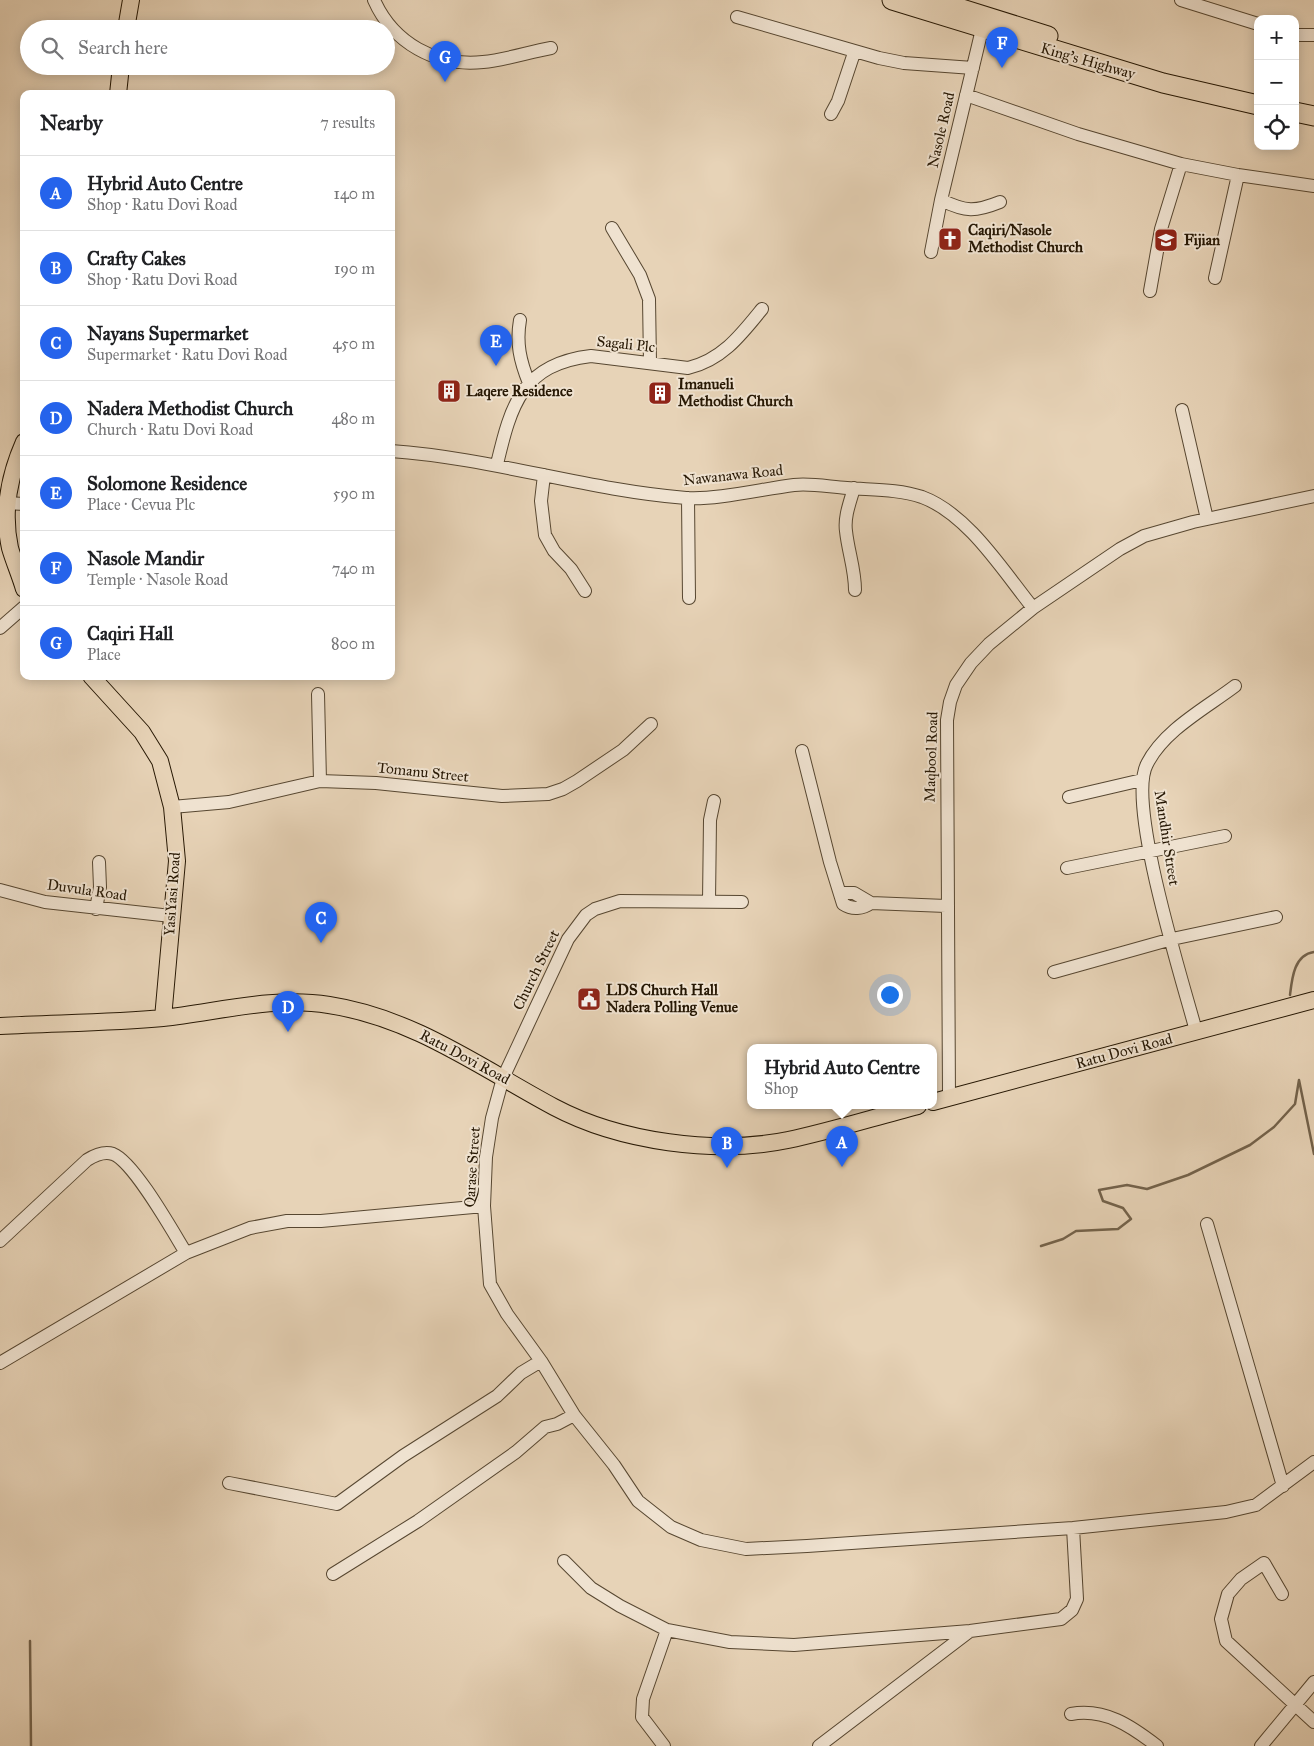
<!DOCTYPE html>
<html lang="en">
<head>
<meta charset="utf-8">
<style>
  body { margin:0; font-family:"IM FELL Great Primer",serif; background:#f2f2f2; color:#202124 }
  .controls { position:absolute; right:15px; top:15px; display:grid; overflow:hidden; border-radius:10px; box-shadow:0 2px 12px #0003 }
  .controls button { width:45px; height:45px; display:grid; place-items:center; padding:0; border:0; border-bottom:1px solid #e0e0e0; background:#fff; color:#202124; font:25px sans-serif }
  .you { position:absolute; left:889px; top:994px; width:18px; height:18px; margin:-12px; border:4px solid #fff; border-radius:50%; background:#1a73e8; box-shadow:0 0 0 8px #1a73e833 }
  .badge { display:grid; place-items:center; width:32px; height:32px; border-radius:50%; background:#2563eb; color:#fff; font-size:16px; font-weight:700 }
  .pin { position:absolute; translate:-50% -41px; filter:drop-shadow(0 1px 2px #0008) }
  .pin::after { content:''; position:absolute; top:26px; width:18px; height:15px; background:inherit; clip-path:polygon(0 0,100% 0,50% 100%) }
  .popup { position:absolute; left:747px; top:1044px; width:190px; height:65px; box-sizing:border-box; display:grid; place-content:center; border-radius:10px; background:#fff; filter:drop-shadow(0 1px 4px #0005); font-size:16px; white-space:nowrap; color:#757577 }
  .popup b { font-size:19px; color:#202124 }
  .popup::after { content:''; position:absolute; left:50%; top:100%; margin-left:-10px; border:10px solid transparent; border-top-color:#fff }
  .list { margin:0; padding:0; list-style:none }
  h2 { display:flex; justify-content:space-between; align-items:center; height:65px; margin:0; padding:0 20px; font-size:21px }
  h2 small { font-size:16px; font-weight:400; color:#757577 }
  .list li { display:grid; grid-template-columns:32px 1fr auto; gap:15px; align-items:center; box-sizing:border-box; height:75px; padding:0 20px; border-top:1px solid #e0e0e0 }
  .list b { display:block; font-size:19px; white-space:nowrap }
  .list p { margin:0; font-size:16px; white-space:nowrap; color:#757577 }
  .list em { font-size:16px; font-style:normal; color:#757577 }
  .icon { flex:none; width:28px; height:28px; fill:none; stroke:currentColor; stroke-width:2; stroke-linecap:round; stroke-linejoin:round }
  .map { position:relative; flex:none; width:1314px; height:1746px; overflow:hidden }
  .search { position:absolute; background:#fff; box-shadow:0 2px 12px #0003; left:20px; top:20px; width:375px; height:55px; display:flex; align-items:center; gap:12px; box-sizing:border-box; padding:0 18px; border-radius:28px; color:#757577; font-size:19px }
  .panel { position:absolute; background:#fff; box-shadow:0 2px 12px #0003; left:20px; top:90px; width:375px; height:590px; border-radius:10px }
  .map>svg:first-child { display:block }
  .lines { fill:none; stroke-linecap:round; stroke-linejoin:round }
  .stream { stroke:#73624b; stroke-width:2.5 }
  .minor-casing { stroke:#574731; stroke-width:14 }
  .major-casing { stroke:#271804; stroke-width:18 }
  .highway-casing { stroke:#271804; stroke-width:21 }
  .minor { stroke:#efe2d0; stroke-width:12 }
  .major { stroke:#e7d3b7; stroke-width:16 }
  .highway { stroke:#e7d3b7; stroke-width:19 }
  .labels { text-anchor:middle; stroke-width:4; stroke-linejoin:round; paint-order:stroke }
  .street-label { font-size:15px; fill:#271804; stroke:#efe2d0 }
  .poi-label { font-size:15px; font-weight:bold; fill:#271804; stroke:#efe2d0; text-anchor:start }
</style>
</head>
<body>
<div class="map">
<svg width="1314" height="1746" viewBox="0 0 1314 1746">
  <rect width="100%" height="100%" fill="#e7d3b7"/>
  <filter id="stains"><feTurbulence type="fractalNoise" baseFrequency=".004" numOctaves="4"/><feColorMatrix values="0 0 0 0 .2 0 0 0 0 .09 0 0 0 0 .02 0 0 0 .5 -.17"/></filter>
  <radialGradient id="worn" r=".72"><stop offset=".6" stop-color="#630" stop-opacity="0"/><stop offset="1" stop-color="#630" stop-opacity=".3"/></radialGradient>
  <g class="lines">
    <path class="stream" d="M1290,995C1292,978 1294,955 1314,952
      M1041,1246L1063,1239L1076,1231L1118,1229L1131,1219L1123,1208L1103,1201L1099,1190L1127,1185L1147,1189L1188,1175L1250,1145L1274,1127L1295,1104L1299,1080L1314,1154
      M30,1641L31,1746"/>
    <g class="minor-casing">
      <path id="minor" d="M374,0C393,43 436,67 483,62C505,60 529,52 551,48
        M1181,0L1258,24
        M737,17L879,58L904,63L973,68
        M1295,35H1314
        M966,95L1078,134L1181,164L1238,175L1314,186
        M831,114L838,101L854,53
        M941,200C966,212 975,212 1000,202
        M612,228L640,275L649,299L650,362
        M931,252L941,200L984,21
        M1215,278L1238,175
        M1150,291L1161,229L1181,164
        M520,320C516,343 520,361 529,383
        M1182,410L1207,519
        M391,451C491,458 586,490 686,498C717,500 762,489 794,485C811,483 830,487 847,488C872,490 898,489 922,497C968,514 1003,571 1033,608
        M497,464C511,405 522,364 591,356L688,368C722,360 741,335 762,309
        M544,475L541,501L545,535L554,551L571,569L585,591
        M854,488C850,502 844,517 846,531C848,551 855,569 855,590
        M688,498L689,598
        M6,503L24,504
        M0,628L24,607
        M318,694L320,781
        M802,751L830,862L843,904C852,910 863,909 871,903L946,906
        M1069,797L1142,780
        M172,807L229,802L320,781L376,783L502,796L548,794L563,789L577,781L623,750L651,724
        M1067,868L1225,836
        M0,890L45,902L171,916
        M840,893H854L871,903
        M709,901L710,820L714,801
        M742,902L620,901L595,909L586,915L568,939L537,1005L503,1078L492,1118L486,1157L484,1206L490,1284L507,1314L541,1361L574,1415L614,1465L638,1501L671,1527L701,1540L746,1549L807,1546L1073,1528L1226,1512L1256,1505L1314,1462
        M96,909L100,887L99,862
        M1054,972L1172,939L1276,917
        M1196,1031C1183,982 1126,803 1147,764C1164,730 1206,708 1235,686
        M949,1098L947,720L950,702L956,685L971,663L989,644L1033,608L1120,549L1144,536L1193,522L1314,496
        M1207,1224L1283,1486
        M0,1241L87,1160C95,1155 104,1151 113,1154C134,1162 173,1232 186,1253
        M0,1363L186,1253L250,1228L287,1221H321L484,1206
        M229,1483L337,1504L403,1456L497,1396L521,1373L541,1361
        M564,1561L591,1588L620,1606L667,1630L730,1642L794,1645L970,1631L1061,1619L1072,1610L1077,1599L1073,1528
        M333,1574L418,1521L516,1452L545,1427L557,1424L574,1415
        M1282,1594L1264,1563L1241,1579L1228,1594L1221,1619L1226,1641L1314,1722
        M1071,1714C1105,1708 1131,1726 1157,1746
        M664,1746L642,1717L643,1699L667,1630
        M819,1746L970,1631
        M1261,1746L1314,1682"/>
    </g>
    <g class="major-casing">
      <path id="major" d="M126,29L131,0
        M118,94L121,66
        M24,442C9,476 2,511 10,548C14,562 20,575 24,589
        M91,676L142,732L160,761L172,807L177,861L163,1018
        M0,1026C54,1023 109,1023 163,1018C218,1012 273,996 329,1005C414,1018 481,1068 554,1107C620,1142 716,1155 788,1140C831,1131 875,1117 918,1106
        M933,1102L1314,1000"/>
    </g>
    <g class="highway-casing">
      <path id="highway" d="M892,0L1163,83L1258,105
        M933,0L1048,36
        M1295,112L1314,116"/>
    </g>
    <use href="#minor" class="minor"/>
    <use href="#major" class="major"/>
    <use href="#highway" class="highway"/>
  </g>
  <defs>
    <g id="church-square" transform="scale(1.25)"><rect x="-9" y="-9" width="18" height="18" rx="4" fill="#8f2418" stroke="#efe2d0"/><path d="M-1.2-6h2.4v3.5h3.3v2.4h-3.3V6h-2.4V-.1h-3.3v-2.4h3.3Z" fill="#fff"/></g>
    <g id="school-square" transform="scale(1.25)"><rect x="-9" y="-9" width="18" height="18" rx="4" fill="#8f2418" stroke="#efe2d0"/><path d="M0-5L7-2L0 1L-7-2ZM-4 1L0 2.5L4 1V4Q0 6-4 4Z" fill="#fff"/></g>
    <g id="building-square" transform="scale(1.25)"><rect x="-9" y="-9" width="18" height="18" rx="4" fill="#8f2418" stroke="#efe2d0"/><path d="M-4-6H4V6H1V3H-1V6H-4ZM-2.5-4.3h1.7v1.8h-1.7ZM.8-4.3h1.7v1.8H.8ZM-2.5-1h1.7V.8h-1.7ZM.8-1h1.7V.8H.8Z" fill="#fff"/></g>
    <g id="civic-square" transform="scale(1.25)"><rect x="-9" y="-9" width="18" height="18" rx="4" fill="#8f2418" stroke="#efe2d0"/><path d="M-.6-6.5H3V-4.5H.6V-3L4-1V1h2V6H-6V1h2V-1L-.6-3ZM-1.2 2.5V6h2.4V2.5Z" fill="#fff"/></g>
  </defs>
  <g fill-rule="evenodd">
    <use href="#church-square" x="950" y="239"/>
    <use href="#school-square" x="1166" y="240"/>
    <use href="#building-square" x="449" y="391"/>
    <use href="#building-square" x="660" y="393"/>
    <use href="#civic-square" x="589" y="999"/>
  </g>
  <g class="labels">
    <g class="street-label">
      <text transform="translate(1088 61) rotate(16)" y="5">King's Highway</text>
      <text transform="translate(941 130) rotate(-77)" y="5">Nasole Road</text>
      <text transform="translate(626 344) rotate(6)" y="5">Sagali Plc</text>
      <text transform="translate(733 475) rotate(-6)" y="5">Nawanawa Road</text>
      <text transform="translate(931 757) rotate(-88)" y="5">Maqbool Road</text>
      <text transform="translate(423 772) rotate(6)" y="5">Tomanu Street</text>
      <text transform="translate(1167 838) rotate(81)" y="5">Mandhir Street</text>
      <text transform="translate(87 890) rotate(8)" y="5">Duvula Road</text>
      <text transform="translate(172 894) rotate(-86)" y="5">YasiYasi Road</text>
      <text transform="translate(536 970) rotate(-64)" y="5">Church Street</text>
      <text transform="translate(1124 1051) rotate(-15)" y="5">Ratu Dovi Road</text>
      <text transform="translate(465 1057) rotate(28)" y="5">Ratu Dovi Road</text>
      <text transform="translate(472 1167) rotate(-86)" y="5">Qarase Street</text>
    </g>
    <g class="poi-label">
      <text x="968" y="235">Caqiri/Nasole<tspan x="968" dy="17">Methodist Church</tspan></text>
      <text x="1184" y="245">Fijian</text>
      <text x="678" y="389">Imanueli<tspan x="678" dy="17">Methodist Church</tspan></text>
      <text x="466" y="396">Laqere Residence</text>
      <text x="606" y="995">LDS Church Hall<tspan x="606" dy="17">Nadera Polling Venue</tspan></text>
    </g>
  </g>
  <rect width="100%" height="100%" filter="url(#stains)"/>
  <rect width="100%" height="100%" fill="url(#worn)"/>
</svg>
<div class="controls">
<button>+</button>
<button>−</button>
<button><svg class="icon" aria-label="locate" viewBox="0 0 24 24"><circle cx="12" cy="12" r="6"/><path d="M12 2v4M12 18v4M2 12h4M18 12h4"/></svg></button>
</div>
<div class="you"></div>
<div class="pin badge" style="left:842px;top:1167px">A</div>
<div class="popup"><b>Hybrid Auto Centre</b>Shop</div>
<div class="pin badge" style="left:727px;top:1168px">B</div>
<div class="pin badge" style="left:321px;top:943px">C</div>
<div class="pin badge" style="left:288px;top:1032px">D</div>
<div class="pin badge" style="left:496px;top:366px">E</div>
<div class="pin badge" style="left:1002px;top:68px">F</div>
<div class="pin badge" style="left:445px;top:82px">G</div>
<div class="search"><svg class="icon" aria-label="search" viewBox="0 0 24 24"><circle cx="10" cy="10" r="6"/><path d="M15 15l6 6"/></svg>Search here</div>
<section class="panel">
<h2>Nearby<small>7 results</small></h2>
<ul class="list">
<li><span class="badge">A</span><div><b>Hybrid Auto Centre</b><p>Shop · Ratu Dovi Road</p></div><em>140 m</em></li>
<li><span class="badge">B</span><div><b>Crafty Cakes</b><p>Shop · Ratu Dovi Road</p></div><em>190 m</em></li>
<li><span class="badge">C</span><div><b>Nayans Supermarket</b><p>Supermarket · Ratu Dovi Road</p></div><em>450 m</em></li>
<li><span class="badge">D</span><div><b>Nadera Methodist Church</b><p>Church · Ratu Dovi Road</p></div><em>480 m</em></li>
<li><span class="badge">E</span><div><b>Solomone Residence</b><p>Place · Cevua Plc</p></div><em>590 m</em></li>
<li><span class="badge">F</span><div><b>Nasole Mandir</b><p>Temple · Nasole Road</p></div><em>740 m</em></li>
<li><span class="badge">G</span><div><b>Caqiri Hall</b><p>Place</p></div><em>800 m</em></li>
</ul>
</section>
</div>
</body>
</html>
